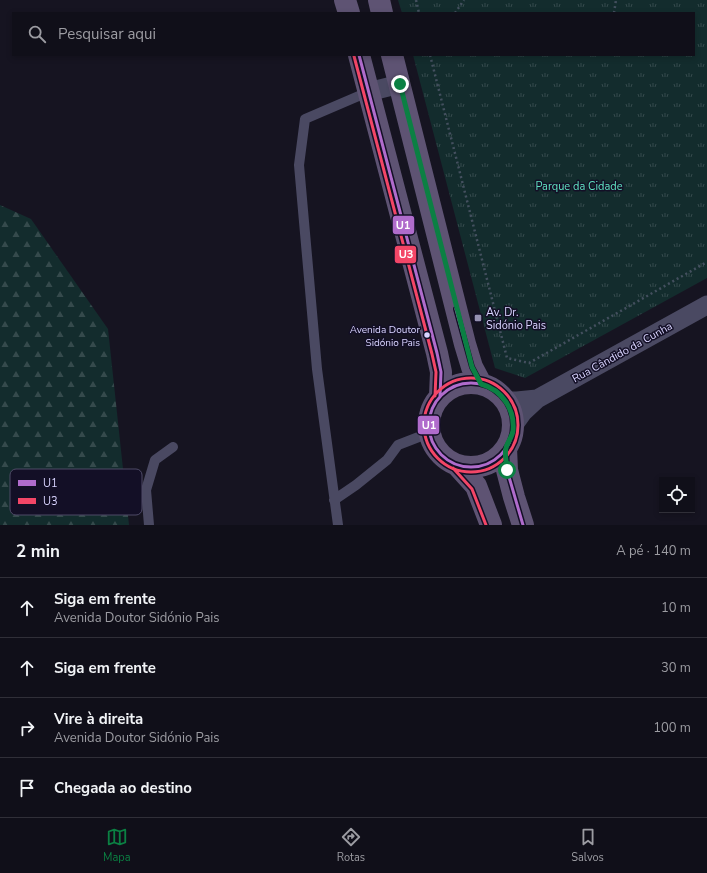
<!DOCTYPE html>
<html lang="pt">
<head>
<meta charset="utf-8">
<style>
  body { margin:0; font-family:"Nunito Sans",sans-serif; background:#1e1d26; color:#f1f3f6 }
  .controls { position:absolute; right:12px; bottom:12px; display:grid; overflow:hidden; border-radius:0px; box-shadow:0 2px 6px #0003 }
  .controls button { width:36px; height:36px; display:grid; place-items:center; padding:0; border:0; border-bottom:1px solid #302f38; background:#100f19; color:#f1f3f6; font:20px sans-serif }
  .stop { position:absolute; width:12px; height:12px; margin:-9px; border:3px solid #0b8043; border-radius:50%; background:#fff }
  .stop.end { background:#0b8043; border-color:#fff; box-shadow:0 1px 4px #0008 }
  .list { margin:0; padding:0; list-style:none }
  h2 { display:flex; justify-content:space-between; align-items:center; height:52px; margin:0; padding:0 16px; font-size:17px }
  h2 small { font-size:13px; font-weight:400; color:#9c9ca2 }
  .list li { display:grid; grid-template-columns:26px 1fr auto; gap:12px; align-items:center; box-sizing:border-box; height:60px; padding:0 16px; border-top:1px solid #302f38 }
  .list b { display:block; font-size:15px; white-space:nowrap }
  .list p { margin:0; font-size:13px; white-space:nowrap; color:#9c9ca2 }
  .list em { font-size:13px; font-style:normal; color:#9c9ca2 }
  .icon { flex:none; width:22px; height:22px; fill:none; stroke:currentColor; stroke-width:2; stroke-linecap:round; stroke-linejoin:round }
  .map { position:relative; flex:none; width:707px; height:525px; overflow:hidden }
  .search { position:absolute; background:#100f19; box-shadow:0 2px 6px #0003; left:12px; right:12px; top:12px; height:44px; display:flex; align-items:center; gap:10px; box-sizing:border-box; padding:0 14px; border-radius:0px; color:#9c9ca2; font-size:15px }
  .sheet { height:292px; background:#100f19 }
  nav { display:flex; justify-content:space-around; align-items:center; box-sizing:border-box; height:56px; border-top:1px solid #302f38; background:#100f19; font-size:11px; color:#9c9ca2 }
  nav a { display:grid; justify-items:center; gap:2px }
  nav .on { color:#0b8043 }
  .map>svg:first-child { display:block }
  .forest { fill:url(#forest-firs) }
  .park { fill:url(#park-tufts) }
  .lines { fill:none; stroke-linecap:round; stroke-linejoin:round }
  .path { stroke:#44505f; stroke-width:2.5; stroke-dasharray:2 3; stroke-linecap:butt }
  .lane { stroke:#4a4962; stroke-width:10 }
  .street { stroke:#4a4962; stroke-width:19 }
  .primary { stroke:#5e5373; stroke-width:22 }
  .bus-1-casing { stroke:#130f26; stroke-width:6 }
  .bus-2-casing { stroke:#130f26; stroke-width:6 }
  .bus-1 { stroke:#b06ccc; stroke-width:3 }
  .bus-2 { stroke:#f34667; stroke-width:3 }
  .route { stroke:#0b8043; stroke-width:5 }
  .poi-dot { fill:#9591b1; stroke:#130f26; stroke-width:1.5 }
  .bus-dot { fill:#d9d4ff; stroke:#130f26; stroke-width:1.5 }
  .labels { text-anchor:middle; stroke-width:3; stroke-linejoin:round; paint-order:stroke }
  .bus-label { font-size:10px; fill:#d9d4ff; stroke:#130f26; text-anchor:end }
  .park-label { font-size:11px; fill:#5fe0c0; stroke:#130f26 }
  .poi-label { font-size:11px; fill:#d9d4ff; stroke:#130f26; text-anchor:start }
  .street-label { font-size:11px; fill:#d9d4ff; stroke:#130f26 }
  .key { fill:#130f26; stroke:#4e4a67; stroke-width:1 }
  .key-label { font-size:11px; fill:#d9d4ff }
  .line-badge { stroke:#130f26; stroke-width:1.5 }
  .badge-label { font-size:11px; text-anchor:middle; font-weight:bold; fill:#fff }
</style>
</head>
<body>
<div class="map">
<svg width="707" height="525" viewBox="0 0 707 525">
  <defs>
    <pattern id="forest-firs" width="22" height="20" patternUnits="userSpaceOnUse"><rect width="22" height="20" fill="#132c2d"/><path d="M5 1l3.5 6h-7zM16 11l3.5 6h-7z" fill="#354a4c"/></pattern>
    <pattern id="park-tufts" width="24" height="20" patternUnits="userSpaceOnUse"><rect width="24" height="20" fill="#132c2d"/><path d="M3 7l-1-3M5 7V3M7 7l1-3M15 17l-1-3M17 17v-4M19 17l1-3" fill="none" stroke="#354a4c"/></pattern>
  </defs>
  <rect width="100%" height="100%" fill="#161421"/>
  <path class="forest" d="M0,205L31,219L108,329L129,525H0Z"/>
  <path class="park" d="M398,0H707V278L525,378L495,368L413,55H694V13H402Z"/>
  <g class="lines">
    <path class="path" d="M416,0L419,13
      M455,13L464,0
      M614,13L616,0
      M430,55L507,358L529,363L707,262"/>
    <path class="lane" d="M334,500L356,485L387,460L398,445L429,433
      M149,525L146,490L155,460L173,447
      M338,525L317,369L299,165L305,119L368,92"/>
    <path class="street" d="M368,92L400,84
      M505,401H517L537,399
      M513,426L523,412L537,399L707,305"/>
    <path class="primary" d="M345,0L349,13
      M379,0L382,13
      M359,55L437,353L441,372L440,396
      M392,55L465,344L472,367L481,384
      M429 425a42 42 0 1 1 84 0a42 42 0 1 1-84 0Z
      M506,448L507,470L514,497L523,525
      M457,465L476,486L491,525"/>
    <g class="bus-1-casing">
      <path id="bus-1" d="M359,55L437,353L441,372L440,396
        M456,309L472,367L481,384
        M429 425a42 42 0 1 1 84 0a42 42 0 1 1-84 0Z
        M506,448L507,470L523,525"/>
    </g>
    <g class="bus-2-casing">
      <path id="bus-2" d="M354,56L432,354L436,372L435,396
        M424 425a47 47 0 1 1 94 0a47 47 0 1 1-94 0Z
        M453,468L472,489L486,525"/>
    </g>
    <use href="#bus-1" class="bus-1"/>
    <use href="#bus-2" class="bus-2"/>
  </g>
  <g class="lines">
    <path class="route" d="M400,84L472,367L481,384C502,390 515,409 513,431C512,437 507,443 506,448C504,454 507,464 507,470"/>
  </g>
  <rect class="poi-dot" x="474" y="314" width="8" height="8" rx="2"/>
  <circle class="bus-dot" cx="427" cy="335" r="3.5"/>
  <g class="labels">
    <g class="bus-label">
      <text x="420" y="333">Avenida Doutor<tspan x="420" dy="13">Sidónio Pais</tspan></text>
    </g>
    <g class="park-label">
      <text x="579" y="190">Parque da Cidade</text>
    </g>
    <g class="poi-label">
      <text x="486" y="316">Av. Dr.<tspan x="486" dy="13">Sidónio Pais</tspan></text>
    </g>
    <g class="street-label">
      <text transform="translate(622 352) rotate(-29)" y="4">Rua Cândido da Cunha</text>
    </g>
  </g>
  <rect x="10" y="469" width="132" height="46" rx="6" class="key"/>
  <rect x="18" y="480" width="18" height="6" fill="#b06ccc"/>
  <rect x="18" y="498" width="18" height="6" fill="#f34667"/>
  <g class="key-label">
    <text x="43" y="487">U1</text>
    <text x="43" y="505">U3</text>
  </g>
  <g class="line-badge">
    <rect x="392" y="215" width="23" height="20" rx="4" fill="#b06ccc"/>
    <rect x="394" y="245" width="23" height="19" rx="4" fill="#f34667"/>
    <rect x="417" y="415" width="23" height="20" rx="4" fill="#b06ccc"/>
  </g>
  <g class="badge-label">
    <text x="403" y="229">U1</text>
    <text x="406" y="258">U3</text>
    <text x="429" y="429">U1</text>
  </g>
</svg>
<div class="controls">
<button><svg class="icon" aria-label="locate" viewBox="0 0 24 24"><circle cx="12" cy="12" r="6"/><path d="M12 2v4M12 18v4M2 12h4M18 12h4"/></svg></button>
</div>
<div class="stop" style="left:507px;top:470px"></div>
<div class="stop end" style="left:400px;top:84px"></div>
<div class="search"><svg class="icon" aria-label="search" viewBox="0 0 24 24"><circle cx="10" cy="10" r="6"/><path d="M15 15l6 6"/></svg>Pesquisar aqui</div>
</div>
<section class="sheet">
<h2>2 min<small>A pé · 140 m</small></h2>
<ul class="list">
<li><svg class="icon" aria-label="ahead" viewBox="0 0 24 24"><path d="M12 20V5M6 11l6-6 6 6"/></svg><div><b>Siga em frente</b><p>Avenida Doutor Sidónio Pais</p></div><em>10 m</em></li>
<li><svg class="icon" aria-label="ahead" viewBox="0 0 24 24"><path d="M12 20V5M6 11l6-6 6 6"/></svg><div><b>Siga em frente</b></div><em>30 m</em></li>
<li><svg class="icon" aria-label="right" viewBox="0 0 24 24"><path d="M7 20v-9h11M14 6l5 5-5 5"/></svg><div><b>Vire à direita</b><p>Avenida Doutor Sidónio Pais</p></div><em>100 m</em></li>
<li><svg class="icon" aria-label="arrive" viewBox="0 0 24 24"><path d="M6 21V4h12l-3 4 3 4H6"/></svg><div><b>Chegada ao destino</b></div></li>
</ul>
</section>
<nav>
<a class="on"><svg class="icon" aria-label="map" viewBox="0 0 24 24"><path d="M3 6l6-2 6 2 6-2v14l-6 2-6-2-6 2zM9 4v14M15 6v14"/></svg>Mapa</a>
<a><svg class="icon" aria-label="directions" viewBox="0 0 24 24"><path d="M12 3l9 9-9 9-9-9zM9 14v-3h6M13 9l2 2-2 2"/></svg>Rotas</a>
<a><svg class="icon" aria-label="saved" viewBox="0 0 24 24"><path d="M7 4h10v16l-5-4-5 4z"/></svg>Salvos</a>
</nav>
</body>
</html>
